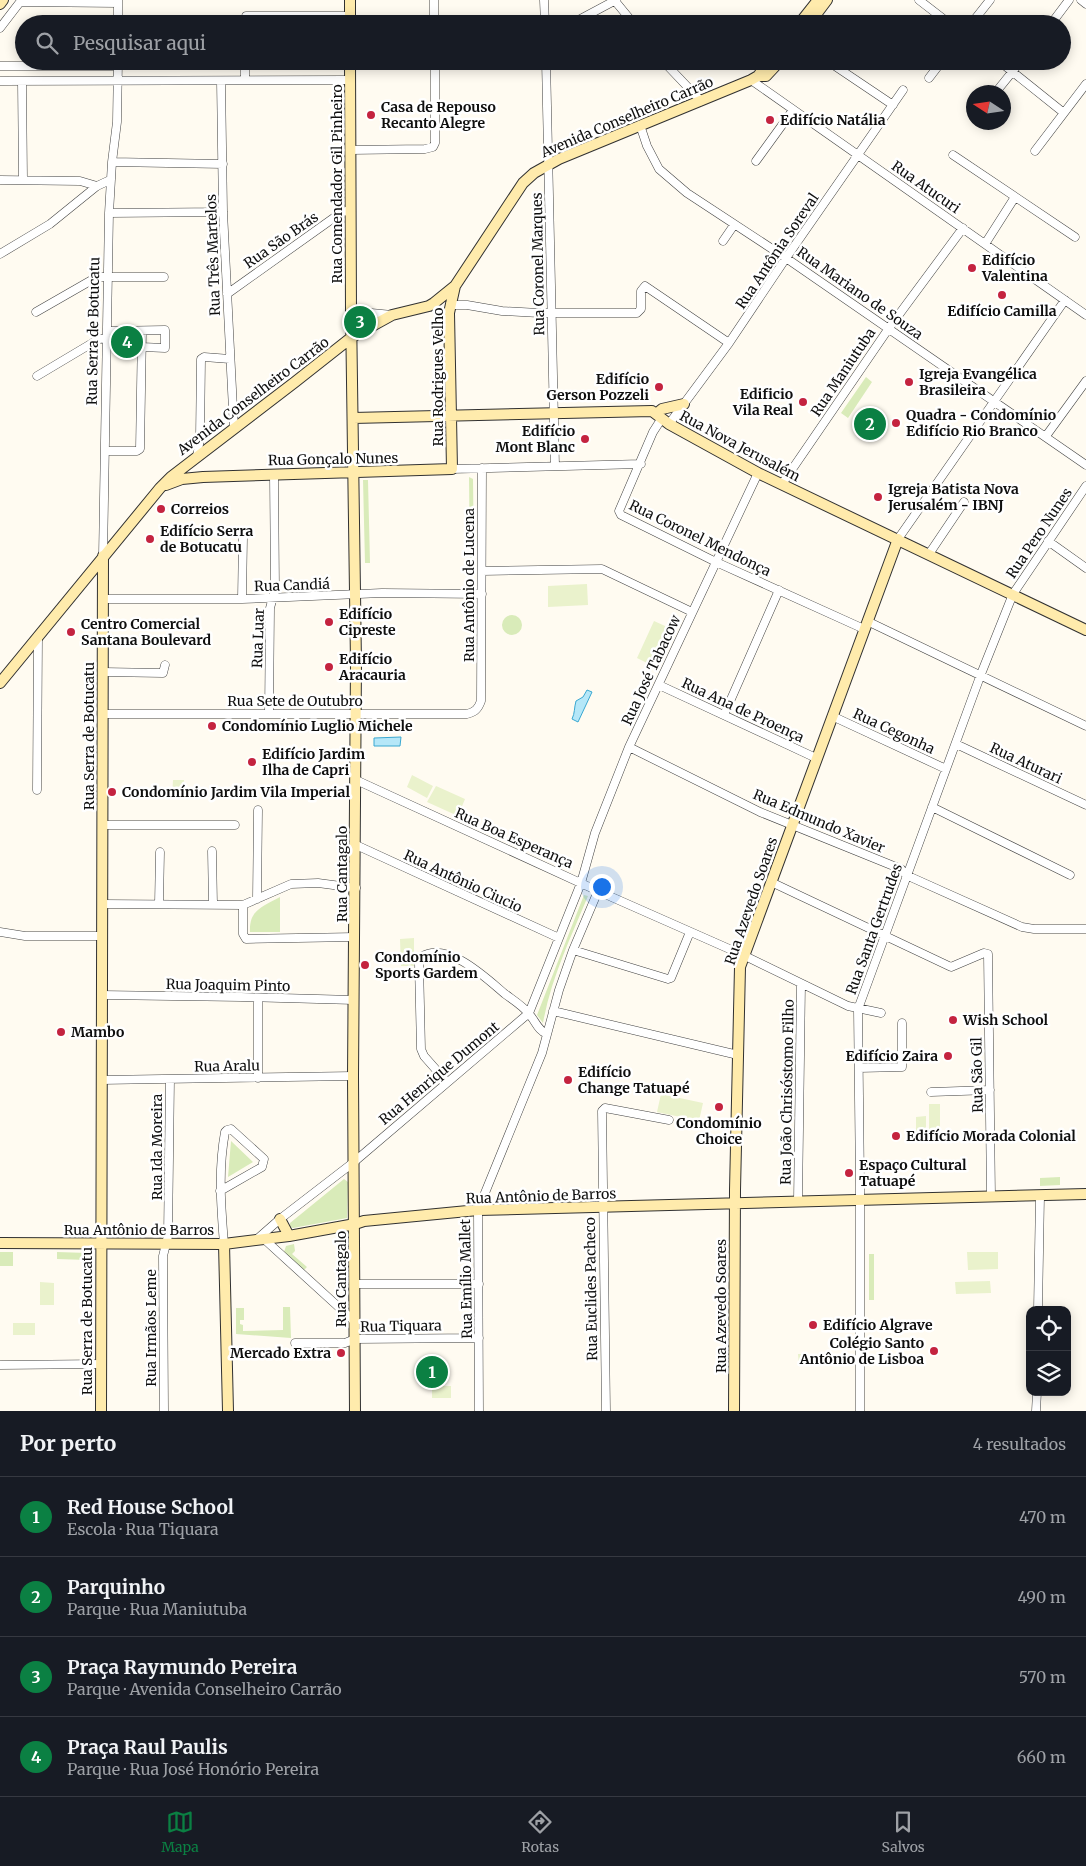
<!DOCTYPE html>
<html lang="pt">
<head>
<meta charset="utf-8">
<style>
  body { margin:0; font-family:Merriweather,serif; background:#20242c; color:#f1f3f6 }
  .controls { position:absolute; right:15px; bottom:15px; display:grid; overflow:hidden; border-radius:10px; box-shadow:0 2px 12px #0003 }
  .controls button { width:45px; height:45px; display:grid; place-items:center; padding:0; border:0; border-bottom:1px solid #363941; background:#171b24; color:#f1f3f6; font:25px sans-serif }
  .compass { position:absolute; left:966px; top:85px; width:45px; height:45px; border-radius:50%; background:#171b24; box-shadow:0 2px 12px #0003; rotate:282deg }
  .you { position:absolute; left:601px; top:886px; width:18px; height:18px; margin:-12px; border:4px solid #fff; border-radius:50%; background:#1a73e8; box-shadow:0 0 0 8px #1a73e833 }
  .badge { display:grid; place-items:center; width:32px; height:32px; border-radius:50%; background:#0b8043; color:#fff; font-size:16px; font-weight:700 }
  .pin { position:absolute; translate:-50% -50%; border:2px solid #fff; box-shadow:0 1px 5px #0006 }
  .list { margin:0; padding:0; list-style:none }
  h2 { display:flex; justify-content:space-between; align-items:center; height:65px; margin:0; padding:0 20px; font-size:21px }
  h2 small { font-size:16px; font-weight:400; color:#9ea1a6 }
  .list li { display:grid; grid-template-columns:32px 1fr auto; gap:15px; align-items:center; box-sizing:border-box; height:80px; padding:0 20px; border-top:1px solid #363941 }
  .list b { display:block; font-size:19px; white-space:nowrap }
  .list p { margin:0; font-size:16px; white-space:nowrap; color:#9ea1a6 }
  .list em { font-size:16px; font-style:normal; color:#9ea1a6 }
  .icon { flex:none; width:28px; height:28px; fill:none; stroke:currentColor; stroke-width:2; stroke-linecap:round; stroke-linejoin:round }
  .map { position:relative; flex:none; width:1086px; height:1411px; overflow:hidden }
  .search { position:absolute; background:#171b24; box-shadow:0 2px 12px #0003; left:15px; right:15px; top:15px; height:55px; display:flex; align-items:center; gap:12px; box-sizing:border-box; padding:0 18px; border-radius:28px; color:#9ea1a6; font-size:19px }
  .sheet { height:385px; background:#171b24 }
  nav { display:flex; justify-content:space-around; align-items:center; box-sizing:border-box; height:70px; border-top:1px solid #363941; background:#171b24; font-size:14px; color:#9ea1a6 }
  nav a { display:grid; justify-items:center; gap:2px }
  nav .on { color:#0b8043 }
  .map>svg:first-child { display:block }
  .green { fill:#d9ebb9 }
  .pitch { fill:#eaf2cc }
  .water { fill:#b5e7f8; stroke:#3aa8d1 }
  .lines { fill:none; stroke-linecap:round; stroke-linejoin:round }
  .street-casing { stroke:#424242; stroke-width:9 }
  .secondary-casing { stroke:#313131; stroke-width:12 }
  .street { stroke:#fff; stroke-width:8 }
  .secondary { stroke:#ffebac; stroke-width:10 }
  .poi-dot { fill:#c4233f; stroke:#fff; stroke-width:2 }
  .labels { text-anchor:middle; stroke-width:5; stroke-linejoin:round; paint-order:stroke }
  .poi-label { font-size:14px; font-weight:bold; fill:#0f0f0f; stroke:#fff; text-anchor:start }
  .street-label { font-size:14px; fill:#0f0f0f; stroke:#fff }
</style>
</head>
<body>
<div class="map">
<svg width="1086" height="1411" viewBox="0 0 1086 1411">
  <rect width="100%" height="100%" fill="#fffbf1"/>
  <path class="green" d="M866,377L872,382L848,418L841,413Z
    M469,477L473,479L474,564H470Z
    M363,480H368L370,563H365Z
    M502 625a10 10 0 1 1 20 0a10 10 0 1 1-20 0Z
    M230,722L284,723V727L271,726L270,728H230Z
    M584,895L588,896C571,937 551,978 543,1023L537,1015Z
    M280,897V932H250C249,910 262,907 280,897Z
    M231,1141L253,1162L228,1177Z
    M1060,1177V1185L1040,1186V1178Z
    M344,1179L348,1182L347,1218L293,1228L290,1227V1223Z
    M294,1244L295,1251L292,1254L307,1267L304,1270L284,1252L286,1246Z
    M0,1252H13V1266H0Z
    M57,1252L88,1253L92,1257V1302H87V1260L57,1259Z
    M869,1254H874V1300H869Z
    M283,1307H290L291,1338L236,1334V1308H244V1320H240V1324L243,1325V1331L283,1330Z"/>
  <path class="pitch" d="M587,584L588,605L548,607V586Z
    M654,621L674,630L657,668L637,658Z
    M412,775L433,786L427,798L407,787Z
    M173,780H184V797H172Z
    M436,786L465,799L458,816L427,802Z
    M414,938V966H401L400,939Z
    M661,1094L703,1103L699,1121L657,1112Z
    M929,1104H940V1133H929Z
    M926,1116V1139H916V1117Z
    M967,1252H998V1269L968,1270Z
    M990,1281L991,1293L956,1294L955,1282Z
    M40,1282L54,1283V1305H40Z
    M13,1323H35V1335H13Z
    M798,1354H815V1365H799Z
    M432,1386H451V1398H432Z"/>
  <path class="water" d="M587,690L592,692L578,722L572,719C575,713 574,708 576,701L583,697Z
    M401,737L400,746H374V738Z"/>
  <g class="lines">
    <g class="street-casing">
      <path id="street" d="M434,0V24
        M544,0L545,24
        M919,0L950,24
        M1081,0L1086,4
        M615,1L634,24
        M118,24V0
        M244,24L246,16H350
        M571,24L616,0
        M971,24L990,0
        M1051,24L1069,0
        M0,28L20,2L118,3
        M245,61V80
        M546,61L555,466
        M663,61L701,101
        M999,61L1064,113
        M832,64L893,105
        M0,66H118
        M929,78L942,61
        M751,80L1086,315
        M0,81L350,80
        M22,81L23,180
        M221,81L223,212L234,429
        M996,92L1021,61
        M640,125L647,146L659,169L687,193L786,258L1086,465
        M350,150L425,149L433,147L435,143V61
        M1035,151L1086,84
        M953,155L1075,237
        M756,161L793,110
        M112,162L223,164
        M0,180L80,181L97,186
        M109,213L223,212
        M723,241L734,225
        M985,244L1015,197
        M0,254L50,224L97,186L110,180
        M227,294L342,212L351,210
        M450,305H467L502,311L539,313H637L641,309V291L645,286L729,343
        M351,311L392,315
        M36,312L97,277H164
        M107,331L165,330V348L142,347
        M37,376L99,339L107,338
        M662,418L653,432L619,511L621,515L716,562L864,629
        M669,424L729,343L786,258L903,90
        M1046,436L1086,381
        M105,451H137L140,449L142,331
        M197,457L200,438L201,359L204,357L230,359
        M452,469L641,464
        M782,484L889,328L963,228
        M898,539L1065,300
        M1048,541L1086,568
        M929,554L964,502
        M103,556L109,213L112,162L117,122L118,61
        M482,571L602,569L692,612
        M103,599H242L382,593L482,594
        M242,599L243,537
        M867,621L1086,726
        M103,672L163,673L165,665
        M659,685L816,758
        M103,714H467C475,712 478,709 481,701L482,468
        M269,714L270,608L275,590L274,474
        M724,715L779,590
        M832,716L946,769
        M956,744L1086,805
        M629,747L760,812L901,869L906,875L1022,927L1034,929H1086
        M356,780L598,891L743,955L848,1006L881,1013
        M37,790L38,636
        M932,807L1070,875
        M102,825H235
        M356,845L559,938
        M212,851L213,905
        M771,882L951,967L984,953L988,954L991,1196
        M257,899L258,810
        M102,904L243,905L291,884L318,883L356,888
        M159,904L160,852
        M243,905V934L246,939L355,937
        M0,932L25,936H102
        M573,950L668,979L671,978L690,932
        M102,995L241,997L354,1000
        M258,998V1078
        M553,1011L738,1055
        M859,1068L902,1067V1023
        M101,1080L353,1076
        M447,1082L424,1056L421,1049L419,964L421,957C447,940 486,978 505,994C513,1000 523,1006 529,1014C535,1020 538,1031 547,1034
        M931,1092L990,1090
        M220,1191L262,1167L264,1159L231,1129L227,1130L225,1132C218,1170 221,1207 224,1244
        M798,1201L801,984
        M264,1239L354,1321
        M256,1240L280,1219L354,1162L529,1013L581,883L595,833L629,747L758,473
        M355,1284H479
        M1038,1310L1040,1196
        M295,1343H345L355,1339L479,1338
        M0,1365L101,1364
        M164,1411L163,1256L168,1236L170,1079
        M479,1411L478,1210L542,1053L559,990L573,950L598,891
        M606,1411L602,1111L605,1108L669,1120
        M860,1411V1186L858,1009L981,674L1013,594L1086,486
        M1036,1411L1037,1392"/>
    </g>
    <g class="secondary-casing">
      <path id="secondary" d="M350,0V24
        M0,4L3,0
        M799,24L818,0
        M809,24L827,0
        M350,61L351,311L356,663L353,1076L355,1411
        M758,76H766L780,61
        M656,414L662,409L684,404
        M353,418L652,411L669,424L758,473L1086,630
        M166,485L182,479L203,477L452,469L449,313L455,286
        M0,683L160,488L171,477L295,382L352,337L392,315L429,306L434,303L455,286L523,183L534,173L559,159L751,80L758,76L769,61
        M280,1219L289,1236
        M0,1243L224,1244L289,1236L355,1224L364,1221L478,1210L1086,1194
        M224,1244L228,1411
        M101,1411L103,556
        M734,1411L735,1190L740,967L898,539"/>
    </g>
    <use href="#street" class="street"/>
    <use href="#secondary" class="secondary"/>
  </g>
  <g class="poi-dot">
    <circle cx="371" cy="115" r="5"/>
    <circle cx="770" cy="120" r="5"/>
    <circle cx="972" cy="268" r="5"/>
    <circle cx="1002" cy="295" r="5"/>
    <circle cx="909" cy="382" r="5"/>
    <circle cx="659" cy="387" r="5"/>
    <circle cx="803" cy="402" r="5"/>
    <circle cx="896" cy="423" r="5"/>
    <circle cx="585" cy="439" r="5"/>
    <circle cx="878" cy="497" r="5"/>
    <circle cx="161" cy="509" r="5"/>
    <circle cx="150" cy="539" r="5"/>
    <circle cx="329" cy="622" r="5"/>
    <circle cx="71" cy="632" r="5"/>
    <circle cx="329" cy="667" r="5"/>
    <circle cx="212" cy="726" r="5"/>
    <circle cx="252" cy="762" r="5"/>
    <circle cx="112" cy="792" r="5"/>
    <circle cx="365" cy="965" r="5"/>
    <circle cx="953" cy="1020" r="5"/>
    <circle cx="61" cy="1032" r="5"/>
    <circle cx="948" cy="1056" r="5"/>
    <circle cx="568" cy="1080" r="5"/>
    <circle cx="719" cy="1107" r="5"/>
    <circle cx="896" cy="1136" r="5"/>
    <circle cx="849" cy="1173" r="5"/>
    <circle cx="813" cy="1325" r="5"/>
    <circle cx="934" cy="1351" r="5"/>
    <circle cx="341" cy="1353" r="5"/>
  </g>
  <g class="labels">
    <g class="poi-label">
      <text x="381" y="112">Casa de Repouso<tspan x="381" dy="16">Recanto Alegre</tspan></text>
      <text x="780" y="125">Edifício Natália</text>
      <text x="982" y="265">Edifício<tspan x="982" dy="16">Valentina</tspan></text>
      <text x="1002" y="316" text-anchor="middle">Edifício Camilla</text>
      <text x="919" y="379">Igreja Evangélica<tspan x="919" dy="16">Brasileira</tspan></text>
      <text x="649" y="384" text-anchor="end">Edifício<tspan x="649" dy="16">Gerson Pozzeli</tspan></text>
      <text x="793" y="399" text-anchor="end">Edificio<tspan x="793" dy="16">Vila Real</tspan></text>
      <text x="906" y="420">Quadra - Condomínio<tspan x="906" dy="16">Edifício Rio Branco</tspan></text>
      <text x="575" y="436" text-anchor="end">Edifício<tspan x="575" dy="16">Mont Blanc</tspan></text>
      <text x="888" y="494">Igreja Batista Nova<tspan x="888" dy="16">Jerusalém - IBNJ</tspan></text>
      <text x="171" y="514">Correios</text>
      <text x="160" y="536">Edifício Serra<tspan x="160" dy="16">de Botucatu</tspan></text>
      <text x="339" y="619">Edifício<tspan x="339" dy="16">Cipreste</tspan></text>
      <text x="81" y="629">Centro Comercial<tspan x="81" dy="16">Santana Boulevard</tspan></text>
      <text x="339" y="664">Edifício<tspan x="339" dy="16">Aracauria</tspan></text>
      <text x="222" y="731">Condomínio Luglio Michele</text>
      <text x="262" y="759">Edifício Jardim<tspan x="262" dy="16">Ilha de Capri</tspan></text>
      <text x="122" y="797">Condomínio Jardim Vila Imperial</text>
      <text x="375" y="962">Condomínio<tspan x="375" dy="16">Sports Gardem</tspan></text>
      <text x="963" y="1025">Wish School</text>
      <text x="71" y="1037">Mambo</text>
      <text x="938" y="1061" text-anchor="end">Edifício Zaira</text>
      <text x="578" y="1077">Edifício<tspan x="578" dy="16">Change Tatuapé</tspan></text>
      <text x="719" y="1128" text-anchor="middle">Condomínio<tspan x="719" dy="16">Choice</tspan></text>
      <text x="906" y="1141">Edifício Morada Colonial</text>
      <text x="859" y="1170">Espaço Cultural<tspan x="859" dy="16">Tatuapé</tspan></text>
      <text x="823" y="1330">Edifício Algrave</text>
      <text x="924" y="1348" text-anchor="end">Colégio Santo<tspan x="924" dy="16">Antônio de Lisboa</tspan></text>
      <text x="331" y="1358" text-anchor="end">Mercado Extra</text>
    </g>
    <g class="street-label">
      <text transform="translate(627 117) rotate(-23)" y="5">Avenida Conselheiro Carrão</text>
      <text transform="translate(337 184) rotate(-90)" y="5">Rua Comendador Gil Pinheiro</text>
      <text transform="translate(926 187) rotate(35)" y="5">Rua Atucuri</text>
      <text transform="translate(281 240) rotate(-35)" y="5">Rua São Brás</text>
      <text transform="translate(777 251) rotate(-56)" y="5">Rua Antônia Soreval</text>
      <text transform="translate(213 255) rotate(-92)" y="5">Rua Três Martelos</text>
      <text transform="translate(538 264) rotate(-91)" y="5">Rua Coronel Marques</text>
      <text transform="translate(860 293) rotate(35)" y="5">Rua Mariano de Souza</text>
      <text transform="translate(93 331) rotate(-89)" y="5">Rua Serra de Botucatu</text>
      <text transform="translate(843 372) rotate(-56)" y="5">Rua Maniutuba</text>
      <text transform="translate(438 377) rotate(-90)" y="5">Rua Rodrigues Velho</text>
      <text transform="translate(253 396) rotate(-37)" y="5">Avenida Conselheiro Carrão</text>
      <text transform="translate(740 446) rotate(28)" y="5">Rua Nova Jerusalém</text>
      <text transform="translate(333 459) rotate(-1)" y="5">Rua Gonçalo Nunes</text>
      <text transform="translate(1039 533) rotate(-56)" y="5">Rua Pero Nunes</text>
      <text transform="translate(700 538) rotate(26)" y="5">Rua Coronel Mendonça</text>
      <text transform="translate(292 585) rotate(-2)" y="5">Rua Candiá</text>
      <text transform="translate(469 585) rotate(-90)" y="5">Rua Antônio de Lucena</text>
      <text transform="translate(258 638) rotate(-88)" y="5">Rua Luar</text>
      <text transform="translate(651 670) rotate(-65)" y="5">Rua José Tabacow</text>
      <text x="295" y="706">Rua Sete de Outubro</text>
      <text transform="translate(743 710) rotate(25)" y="5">Rua Ana de Proença</text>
      <text transform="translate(894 731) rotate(25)" y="5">Rua Cegonha</text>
      <text transform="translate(89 736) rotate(-90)" y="5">Rua Serra de Botucatu</text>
      <text transform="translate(1026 763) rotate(25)" y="5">Rua Aturari</text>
      <text transform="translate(819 821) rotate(23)" y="5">Rua Edmundo Xavier</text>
      <text transform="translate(514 838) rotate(24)" y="5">Rua Boa Esperança</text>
      <text transform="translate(342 874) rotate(-90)" y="5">Rua Cantagalo</text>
      <text transform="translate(463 881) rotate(25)" y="5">Rua Antônio Ciucio</text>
      <text transform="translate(751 901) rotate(-71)" y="5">Rua Azevedo Soares</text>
      <text transform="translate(874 929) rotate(-70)" y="5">Rua Santa Gertrudes</text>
      <text transform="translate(228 985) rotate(1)" y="5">Rua Joaquim Pinto</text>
      <text transform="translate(227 1066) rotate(-1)" y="5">Rua Aralu</text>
      <text transform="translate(439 1073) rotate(-40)" y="5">Rua Henrique Dumont</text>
      <text transform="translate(977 1075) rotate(-91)" y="5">Rua São Gil</text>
      <text transform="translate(787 1092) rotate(-89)" y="5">Rua João Chrisóstomo Filho</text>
      <text transform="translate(157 1147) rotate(-90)" y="5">Rua Ida Moreira</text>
      <text transform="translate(541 1196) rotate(-2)" y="5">Rua Antônio de Barros</text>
      <text x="139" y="1235">Rua Antônio de Barros</text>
      <text transform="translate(341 1279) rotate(-90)" y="5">Rua Cantagalo</text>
      <text transform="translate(466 1279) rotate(-91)" y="5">Rua Emílio Mallet</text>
      <text transform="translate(591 1289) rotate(-91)" y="5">Rua Euclides Pacheco</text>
      <text transform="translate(721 1306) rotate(-90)" y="5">Rua Azevedo Soares</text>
      <text transform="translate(87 1321) rotate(-90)" y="5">Rua Serra de Botucatu</text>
      <text transform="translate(401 1326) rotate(-1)" y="5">Rua Tiquara</text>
      <text transform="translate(151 1328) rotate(-90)" y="5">Rua Irmãos Leme</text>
    </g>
  </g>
</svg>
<div class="controls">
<button><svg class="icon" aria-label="locate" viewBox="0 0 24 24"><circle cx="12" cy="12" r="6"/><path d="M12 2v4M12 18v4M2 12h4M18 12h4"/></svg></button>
<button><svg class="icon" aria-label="layers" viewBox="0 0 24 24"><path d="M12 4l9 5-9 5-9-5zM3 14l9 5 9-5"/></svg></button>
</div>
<svg class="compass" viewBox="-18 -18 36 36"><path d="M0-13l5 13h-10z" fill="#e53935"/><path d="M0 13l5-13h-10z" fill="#9ea1a6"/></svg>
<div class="you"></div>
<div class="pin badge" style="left:432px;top:1372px">1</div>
<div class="pin badge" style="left:870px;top:424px">2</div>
<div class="pin badge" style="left:360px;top:322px">3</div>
<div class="pin badge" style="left:127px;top:342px">4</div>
<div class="search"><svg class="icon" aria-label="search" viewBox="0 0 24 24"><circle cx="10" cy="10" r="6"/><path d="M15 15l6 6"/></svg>Pesquisar aqui</div>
</div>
<section class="sheet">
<h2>Por perto<small>4 resultados</small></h2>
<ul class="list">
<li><span class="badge">1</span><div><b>Red House School</b><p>Escola · Rua Tiquara</p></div><em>470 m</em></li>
<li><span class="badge">2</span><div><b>Parquinho</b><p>Parque · Rua Maniutuba</p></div><em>490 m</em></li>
<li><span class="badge">3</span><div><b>Praça Raymundo Pereira</b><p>Parque · Avenida Conselheiro Carrão</p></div><em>570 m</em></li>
<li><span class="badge">4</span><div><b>Praça Raul Paulis</b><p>Parque · Rua José Honório Pereira</p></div><em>660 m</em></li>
</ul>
</section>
<nav>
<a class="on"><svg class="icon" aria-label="map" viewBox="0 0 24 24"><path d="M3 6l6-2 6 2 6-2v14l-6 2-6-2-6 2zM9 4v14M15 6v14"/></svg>Mapa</a>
<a><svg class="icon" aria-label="directions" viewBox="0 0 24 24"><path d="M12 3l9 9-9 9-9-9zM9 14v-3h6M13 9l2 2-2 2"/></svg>Rotas</a>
<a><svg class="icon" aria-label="saved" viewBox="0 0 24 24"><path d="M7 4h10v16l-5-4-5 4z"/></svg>Salvos</a>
</nav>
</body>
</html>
